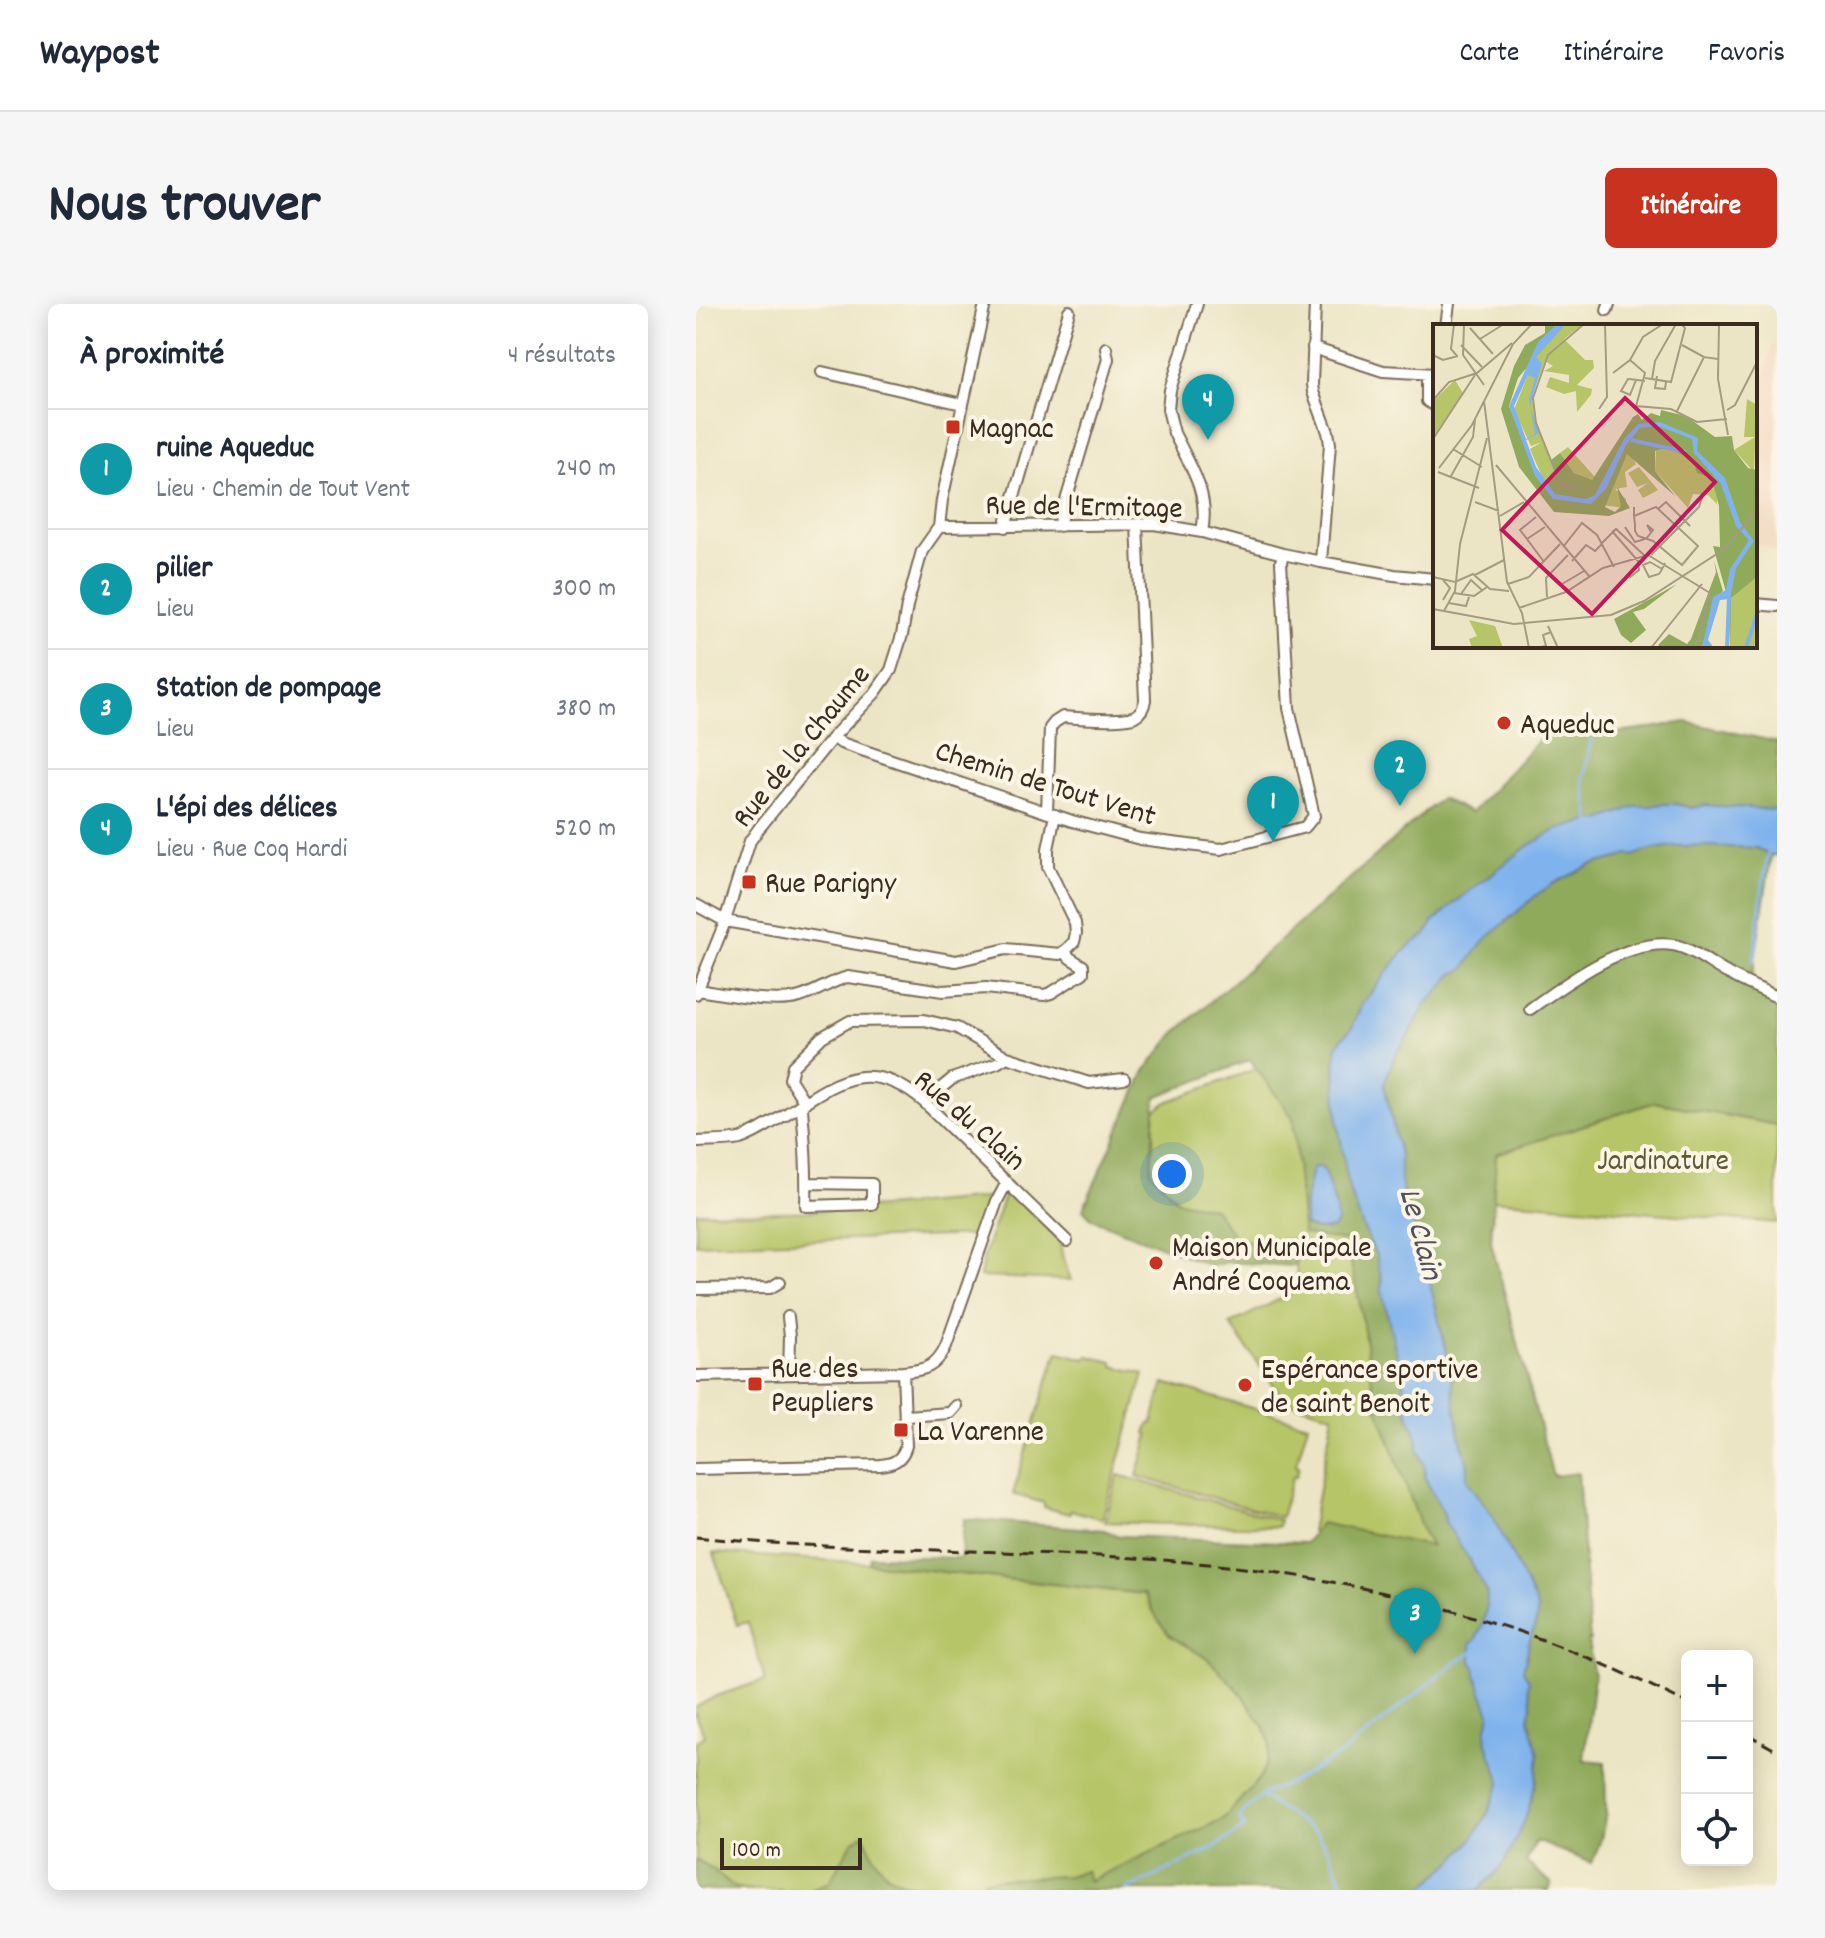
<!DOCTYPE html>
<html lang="fr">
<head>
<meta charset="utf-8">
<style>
  body { margin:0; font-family:Dekko,sans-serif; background:#f6f6f7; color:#1f2937 }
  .controls { position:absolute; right:24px; bottom:24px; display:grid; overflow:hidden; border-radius:12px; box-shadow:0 4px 20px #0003 }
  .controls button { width:72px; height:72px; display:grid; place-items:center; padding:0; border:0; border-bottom:2px solid #e0e1e3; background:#fff; color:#1f2937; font:40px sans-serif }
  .scale { position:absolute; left:24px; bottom:20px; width:142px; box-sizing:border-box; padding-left:8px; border:4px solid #3b2a1e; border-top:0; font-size:22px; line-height:28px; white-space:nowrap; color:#3b2a1e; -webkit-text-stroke:6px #fcf5e5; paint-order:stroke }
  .you { position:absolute; left:476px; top:870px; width:28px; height:28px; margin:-20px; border:6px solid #fff; border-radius:50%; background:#1a73e8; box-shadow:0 0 0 12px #1a73e833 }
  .badge { display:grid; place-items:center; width:52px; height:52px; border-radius:50%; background:#c8321e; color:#fff; font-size:26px; font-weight:700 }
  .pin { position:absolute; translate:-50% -66px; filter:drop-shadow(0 2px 4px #0008) }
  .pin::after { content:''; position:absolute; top:42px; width:28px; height:24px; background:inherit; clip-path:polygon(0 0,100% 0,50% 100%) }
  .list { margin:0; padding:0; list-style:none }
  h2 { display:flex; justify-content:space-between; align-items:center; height:104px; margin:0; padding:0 32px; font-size:34px }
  h2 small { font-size:26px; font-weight:400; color:#747a83 }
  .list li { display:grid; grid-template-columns:52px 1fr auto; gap:24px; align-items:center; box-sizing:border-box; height:120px; padding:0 32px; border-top:2px solid #e0e1e3 }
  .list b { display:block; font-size:30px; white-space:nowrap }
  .list p { margin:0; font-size:26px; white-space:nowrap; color:#747a83 }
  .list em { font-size:26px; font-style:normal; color:#747a83 }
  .icon { flex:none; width:44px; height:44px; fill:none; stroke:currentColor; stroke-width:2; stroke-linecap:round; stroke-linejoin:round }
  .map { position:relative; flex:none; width:1081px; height:1586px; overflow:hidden; border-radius:12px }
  header { display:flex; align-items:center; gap:48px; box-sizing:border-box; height:112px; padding:0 40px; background:#fff; border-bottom:2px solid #e0e1e3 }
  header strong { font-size:38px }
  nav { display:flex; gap:44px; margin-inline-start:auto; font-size:28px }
  .intro { display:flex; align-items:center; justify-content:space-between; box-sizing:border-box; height:192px; padding:0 48px }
  h1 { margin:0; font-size:56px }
  .button { padding:20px 36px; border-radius:12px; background:#c8321e; color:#fff; font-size:28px; font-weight:700 }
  main { display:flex; gap:48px; padding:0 48px }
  aside { flex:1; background:#fff; border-radius:12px; box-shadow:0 4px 20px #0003 }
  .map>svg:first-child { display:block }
  .built { fill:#efd6bc }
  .green { fill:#b6c567; stroke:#787842; stroke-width:2 }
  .forest { fill:#90aa5c; stroke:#666a3d; stroke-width:2 }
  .water { fill:#80b3ed; stroke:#5e6e86; stroke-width:2 }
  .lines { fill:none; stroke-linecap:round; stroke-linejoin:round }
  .stream { stroke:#80b3ed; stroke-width:3 }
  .street-casing { stroke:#796b58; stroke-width:14 }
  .street { stroke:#fff; stroke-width:10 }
  .rail { stroke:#3b2a1e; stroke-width:3; stroke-dasharray:12 6; stroke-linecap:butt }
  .poi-dot { fill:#c8321e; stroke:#fcf5e5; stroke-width:3 }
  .labels { text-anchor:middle; stroke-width:8; stroke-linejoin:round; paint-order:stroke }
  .poi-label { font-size:30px; fill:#3b2a1e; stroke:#fcf5e5; text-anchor:start }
  .street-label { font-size:30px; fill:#3b2a1e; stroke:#fcf5e5 }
  .park-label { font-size:30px; fill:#605834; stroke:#fcf5e5 }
  .water-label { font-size:32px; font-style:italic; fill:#50535c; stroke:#fcf5e5 }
  .inset-river { fill:none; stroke:#80b3ed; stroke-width:4 }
  .inset-road { fill:none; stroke:#a59a82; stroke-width:2 }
  .view { fill:#c2185b; fill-opacity:0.15; stroke:#c2185b; stroke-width:4 }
  .inset-edge { fill:none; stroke:#3b2a1e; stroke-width:4 }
</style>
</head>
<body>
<header>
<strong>Waypost</strong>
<nav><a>Carte</a><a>Itinéraire</a><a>Favoris</a></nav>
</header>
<div class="intro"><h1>Nous trouver</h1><a class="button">Itinéraire</a></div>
<main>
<aside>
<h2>À proximité<small>4 résultats</small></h2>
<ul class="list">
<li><span class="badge" style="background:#0f9aa8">1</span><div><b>ruine Aqueduc</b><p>Lieu · Chemin de Tout Vent</p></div><em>240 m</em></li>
<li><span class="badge" style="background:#0f9aa8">2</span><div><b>pilier</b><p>Lieu</p></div><em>300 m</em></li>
<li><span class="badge" style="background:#0f9aa8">3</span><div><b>Station de pompage</b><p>Lieu</p></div><em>380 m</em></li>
<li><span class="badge" style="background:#0f9aa8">4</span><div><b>L'épi des délices</b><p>Lieu · Rue Coq Hardi</p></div><em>520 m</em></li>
</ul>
</aside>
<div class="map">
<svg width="1081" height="1586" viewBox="0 0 1081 1586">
  <rect width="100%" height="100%" fill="#fcf5e5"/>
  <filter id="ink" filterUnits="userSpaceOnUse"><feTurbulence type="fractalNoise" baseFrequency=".0125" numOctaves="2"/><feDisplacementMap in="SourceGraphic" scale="16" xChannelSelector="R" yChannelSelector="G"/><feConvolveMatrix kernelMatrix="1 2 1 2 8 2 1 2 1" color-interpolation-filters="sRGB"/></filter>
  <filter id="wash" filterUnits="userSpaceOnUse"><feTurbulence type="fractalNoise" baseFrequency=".006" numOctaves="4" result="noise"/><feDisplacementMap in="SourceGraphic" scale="32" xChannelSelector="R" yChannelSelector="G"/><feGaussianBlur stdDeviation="1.8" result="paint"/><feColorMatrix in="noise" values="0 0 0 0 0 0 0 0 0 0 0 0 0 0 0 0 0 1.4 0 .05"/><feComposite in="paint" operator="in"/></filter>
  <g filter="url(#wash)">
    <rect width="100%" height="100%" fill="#ece5c5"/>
    <path class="built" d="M1076,41L1081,42V247L1059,241V105Z"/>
    <path class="green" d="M597,742L754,1243L683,1252L615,1227L637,1111L589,1097L534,1020L602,986L598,937H552L539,934L467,935L428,858L448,815L471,798L557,766L586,751Z
      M959,798L1081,821V919L797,896L800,850Z
      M310,886H314L364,937L366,951L375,976L284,973L288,951Z
      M299,893L286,931L0,940V908C100,911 200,903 299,893Z
      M362,1048L390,1055L392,1052L417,1058V1062L448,1070L406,1215L375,1206L373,1210L348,1203V1199L317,1190L353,1072Z
      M468,1079L612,1120L600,1161L603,1162L600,1173L597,1172L585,1213L441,1172L453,1131L450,1130L453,1120H456Z
      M422,1171L584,1216L582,1223L409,1218Z
      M18,1249L173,1259L264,1270L449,1290L474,1332L512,1355L545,1389L568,1423L574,1439L572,1455L565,1473L527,1515L393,1577L390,1567L371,1572L287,1577L290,1586H287C258,1586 211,1586 189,1569C179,1560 173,1543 167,1531L157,1538L133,1578L112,1586H57L39,1584L18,1566L0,1556V1438L9,1432L0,1414V1403L20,1392L69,1376L52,1318L41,1321Z"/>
    <path class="forest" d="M990,418L1081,438V513L1055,680L1081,693V821L959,798L800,850L795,938L857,1172L882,1169L894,1337H892L898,1372L888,1456L909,1458L910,1509L905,1535L896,1559L840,1537L830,1558L856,1580L853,1586H287L290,1585L287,1576L371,1572L390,1567L393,1577L527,1515L565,1473L572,1455L574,1439L568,1423L545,1389L512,1355L474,1332L462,1316L448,1290L264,1270L173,1259L174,1252L265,1254L268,1215L408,1226L423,1232L609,1239L625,1219L735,1242L728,1231L679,1097L663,996L650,937L607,930L597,814L554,756L460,793L455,868L482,897L518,904L539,934L552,937L598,936L600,962L531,958L515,962L396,915L387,905L449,767L478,730L745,494L775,509L852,426C897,438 945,425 990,418Z
      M167,1530C187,1571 191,1580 238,1586H112L133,1578L157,1537Z
      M0,1556L18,1566L39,1584L57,1586H0Z"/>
    <path class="water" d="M966,500H980L996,504L1009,501L1081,506V552L1069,549L1061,544C1021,544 975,535 937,552L932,550L926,553L895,561L861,578L843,589L812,616L786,639L768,665L756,671L745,685L730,700L709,737L699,751L688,780L704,852V872L707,889L722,931L721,935L724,938L754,1062L763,1128L772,1161L771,1176L797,1212L840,1300C844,1316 837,1325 833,1339C831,1349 831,1356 827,1366L833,1376L832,1384L836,1402L833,1414L843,1451L840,1480L828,1519L809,1557L799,1570L782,1586H724L754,1560L775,1537L792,1509L804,1480L803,1473L791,1440L790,1428L794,1410L780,1371V1365L775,1358V1339L779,1336L787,1320L790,1307L791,1288L773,1255L749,1218L748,1210L729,1174V1164L722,1145V1136L710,1103L707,1087L708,1082L686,988V977L680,951L666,921L653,885L642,820L639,756L641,751L640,745L646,734L656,724L666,700L703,653L714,641L730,631L737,618L772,588L828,545L860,526L897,516H904L940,502H954Z
      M622,862L628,866L640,904L641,918L638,924C627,927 618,927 609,921V898L616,865Z"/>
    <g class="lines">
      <path class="stream" d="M895,518L887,476L898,421
        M1057,658C1065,621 1064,584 1073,547
        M565,1492L620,1528L635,1551L649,1586
        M430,1586L517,1544L549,1523L542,1513L567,1490L597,1478L645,1450L760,1358L775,1349L778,1348"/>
    </g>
  </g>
  <g filter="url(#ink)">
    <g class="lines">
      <g class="street-casing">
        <path id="street" d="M501,0L474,86L472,105L478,129C494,162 514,189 506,228
          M619,0L616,80L617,88L632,128L634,140L625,258
          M911,6L913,0
          M750,22L753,0
          M617,44L687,67L739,70
          M126,68L266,100
          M731,71V97L739,102
          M364,222V217L412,55L410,44
          M243,223L458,220L506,228L587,250L625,258L698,271L739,275
          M243,223L246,196L289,0
          M309,223L373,7
          M1059,300L1081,302
          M137,433L145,439L163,445L376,517L444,535L525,545L609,523L618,512L593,404L585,258L587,250
          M351,508L354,424L359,418L367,413C383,414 427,418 439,412C446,408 448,403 449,396L441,220
          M0,601L29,617L260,657L310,645L364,650L371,645L378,638L380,629L379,619L352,563V545L359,511
          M2,686C29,690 79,701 104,693C121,688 135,677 152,673L247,687L290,684L348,691L355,689L387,669V662L374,654L369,648
          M0,690L27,623L54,537L64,523L137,433L179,389L195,366L206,331L211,302L226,247L243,223
          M834,705C870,679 931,634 977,641C996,644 1014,660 1031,669C1047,678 1064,685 1081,693
          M228,798L256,775L301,759L311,753L393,779L428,775
          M109,799L94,775L97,762L126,733L154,717L228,716L261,724L311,753
          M104,802L106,805C109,837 111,869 110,902L176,900V880L111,879
          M0,838C14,837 30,838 44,835C56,831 67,824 77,818C133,785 167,746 228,798L371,937
          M0,985L74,984L84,978
          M92,1013L94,1032L93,1070
          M0,1072L207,1068C230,1066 240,1063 250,1042L301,897L311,878
          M210,1112L254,1109L260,1102
          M0,1165L184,1161C197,1160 206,1156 210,1142L207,1068"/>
      </g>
      <use href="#street" class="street"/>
      <path class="rail" d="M0,1233C182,1251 366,1242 548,1264C649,1277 752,1301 847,1336C896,1354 944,1376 991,1399
        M1051,1430L1081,1447"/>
    </g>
  </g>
  <g class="poi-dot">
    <rect x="249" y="115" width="16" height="16" rx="4"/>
    <circle cx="808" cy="419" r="8"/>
    <rect x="45" y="570" width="16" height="16" rx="4"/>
    <circle cx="460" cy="959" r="8"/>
    <rect x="51" y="1072" width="16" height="16" rx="4"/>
    <circle cx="549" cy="1081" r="8"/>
    <rect x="197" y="1118" width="16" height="16" rx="4"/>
  </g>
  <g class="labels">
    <g class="poi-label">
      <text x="273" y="133">Magnac</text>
      <text x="824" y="429">Aqueduc</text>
      <text x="69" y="588">Rue Parigny</text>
      <text x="476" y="952">Maison Municipale<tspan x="476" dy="34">André Coquema</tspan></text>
      <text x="75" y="1073">Rue des<tspan x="75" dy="34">Peupliers</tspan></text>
      <text x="565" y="1074">Espérance sportive<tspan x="565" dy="34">de saint Benoit</tspan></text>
      <text x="221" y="1136">La Varenne</text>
    </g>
    <g class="street-label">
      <text transform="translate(388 201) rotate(1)" y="10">Rue de l'Ermitage</text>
      <text transform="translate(104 441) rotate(-51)" y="10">Rue de la Chaume</text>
      <text transform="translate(350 478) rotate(17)" y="10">Chemin de Tout Vent</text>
      <text transform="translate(275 815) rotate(41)" y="10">Rue du Clain</text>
    </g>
    <g class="park-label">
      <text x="967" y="865">Jardinature</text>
    </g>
    <g class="water-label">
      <text transform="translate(727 929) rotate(75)" y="11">Le Clain</text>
    </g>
  </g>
  <g transform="translate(737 20)">
    <rect width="324" height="324" fill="#ece5c5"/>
    <path d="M131,0H150L131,15L152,36H160L161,44L144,61L159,65L158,71L144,88L143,67L131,70L113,63L117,53L136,59V51L111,47L120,42L112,37L100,70L101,91L128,161H169L113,162L97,125L109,118L98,122L81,86L104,28ZM22,56L30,69L0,113V77ZM314,75L324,81L321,148L301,126L322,113H311ZM253,112L248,129L263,140L264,149L286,158L291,200L284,174V180L275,171L260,170L255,184L222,147L223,125ZM135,123L162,153L158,157L141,149L127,129ZM196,126L203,140L192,148L194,163L182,165L193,175V184L167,181ZM206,143L225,166L210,174L205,166L215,159L204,163L195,149ZM324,253L323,318L320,324H297V274ZM36,296L62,302L70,324H39L36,315L44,312Z" fill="#b6c567"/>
    <path d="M112,0H131L85,54L76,82L110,162L124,151L118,136L127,129L141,149L159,156L200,93L205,90L209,96L218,89L227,92L228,86L253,92L282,113L299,112L301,126L315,144L324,146V253L298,274L297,323L295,275L280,222L287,223L286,182L279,155L264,149L260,136L233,123L222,127V147L242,172L194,130L172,183L182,188L188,182L184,163L197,184L176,192L121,188L86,143L68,85L81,42L92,21L112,9ZM281,237L290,267L282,275L269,324H228L225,321L236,310L254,320L258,315L283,248ZM244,260L211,285L200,288L213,306L198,319L188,311L181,295Z" fill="#90aa5c"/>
    <path d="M133,0L103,33L109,39L97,82L106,109L93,116L103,143L122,170L153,175L162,171L191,115L205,100L227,98L265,114L264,127L292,154L307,198L321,217L303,244L297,275L287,276L275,316L281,324H269L280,273L293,266L297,245L316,216L303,202L288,160L261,129L259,115L225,102L207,104L193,121L173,165L158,180L120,175L102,152L76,82L105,18L122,2ZM95,51L102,54L96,75L102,110L93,115L81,82Z" fill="#80b3ed" fill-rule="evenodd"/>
    <path class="inset-river" d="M198,116L253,128M294,324L296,273M313,324L324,290"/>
    <path class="inset-road" d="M21,0L18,25L24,32M31,0L30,31L51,61M286,0L285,55L295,111M37,4L60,30M47,15L71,0M28,21L49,43M249,21L271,33M0,31L10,36L25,32M197,36L212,49L203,82L238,85L264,98L294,95M180,49L197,36L210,13L230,0M224,52L222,64L232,65L233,58M212,54L238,58L252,4L248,0M219,55L222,37L243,0M203,56L197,71L188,67L195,55H196L212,57M0,76L16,58L44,49L79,19M51,77L74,258L89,289L96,324M166,85L174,73L172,0M294,86L302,81L324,38M244,87L271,33L285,35M0,115L42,51M20,125L49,143M63,141L156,252M6,144L39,101L80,20L99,0M5,148L46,164M18,152L40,113L42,96M144,166L127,159L103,99L100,74L115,31L151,0M42,178L66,187M201,183V192L202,200V207L205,212L220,217L249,241L265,222L223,183L201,192M225,185L233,178L257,202M67,192L91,178M192,203L202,218L212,215M179,207L205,237L206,246L196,254M94,215L87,206L103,193M213,215L220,206L214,201L218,208M169,219L183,205L212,232M130,223L149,199L164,211L181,243M218,231L266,183L270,171M139,237L153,221L162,227L169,220M111,238L94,215L112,203M229,245L217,238L210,241L216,253L226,250L228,247L232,239M42,251L71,236M0,253L22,258L40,250L57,265L76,267M10,256L17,264L10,276M75,260L96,253L127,220M129,260L151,247M21,269L41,272L54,263M28,270L38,256L50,267M114,273L113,254L135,231M16,279L33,282L36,273M86,284L133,268L170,244L215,231L277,269M0,285L81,300L178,291L211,277L293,224L324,186M11,287L22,267L27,220L54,114M115,302L125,324M103,324L113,322L110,311L118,308M218,324L269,260M263,324L277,267"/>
    <path class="view" d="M192,74L282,158L159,290L69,206Z"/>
    <rect width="324" height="324" class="inset-edge"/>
  </g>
</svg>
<div class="controls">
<button>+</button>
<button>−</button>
<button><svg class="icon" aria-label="locate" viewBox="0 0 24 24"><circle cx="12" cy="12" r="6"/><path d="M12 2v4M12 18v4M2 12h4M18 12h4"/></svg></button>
</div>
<div class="scale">100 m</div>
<div class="you"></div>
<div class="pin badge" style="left:577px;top:538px;background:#0f9aa8">1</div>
<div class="pin badge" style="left:704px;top:502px;background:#0f9aa8">2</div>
<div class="pin badge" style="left:719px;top:1350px;background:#0f9aa8">3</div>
<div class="pin badge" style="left:512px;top:136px;background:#0f9aa8">4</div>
</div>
</main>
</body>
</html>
